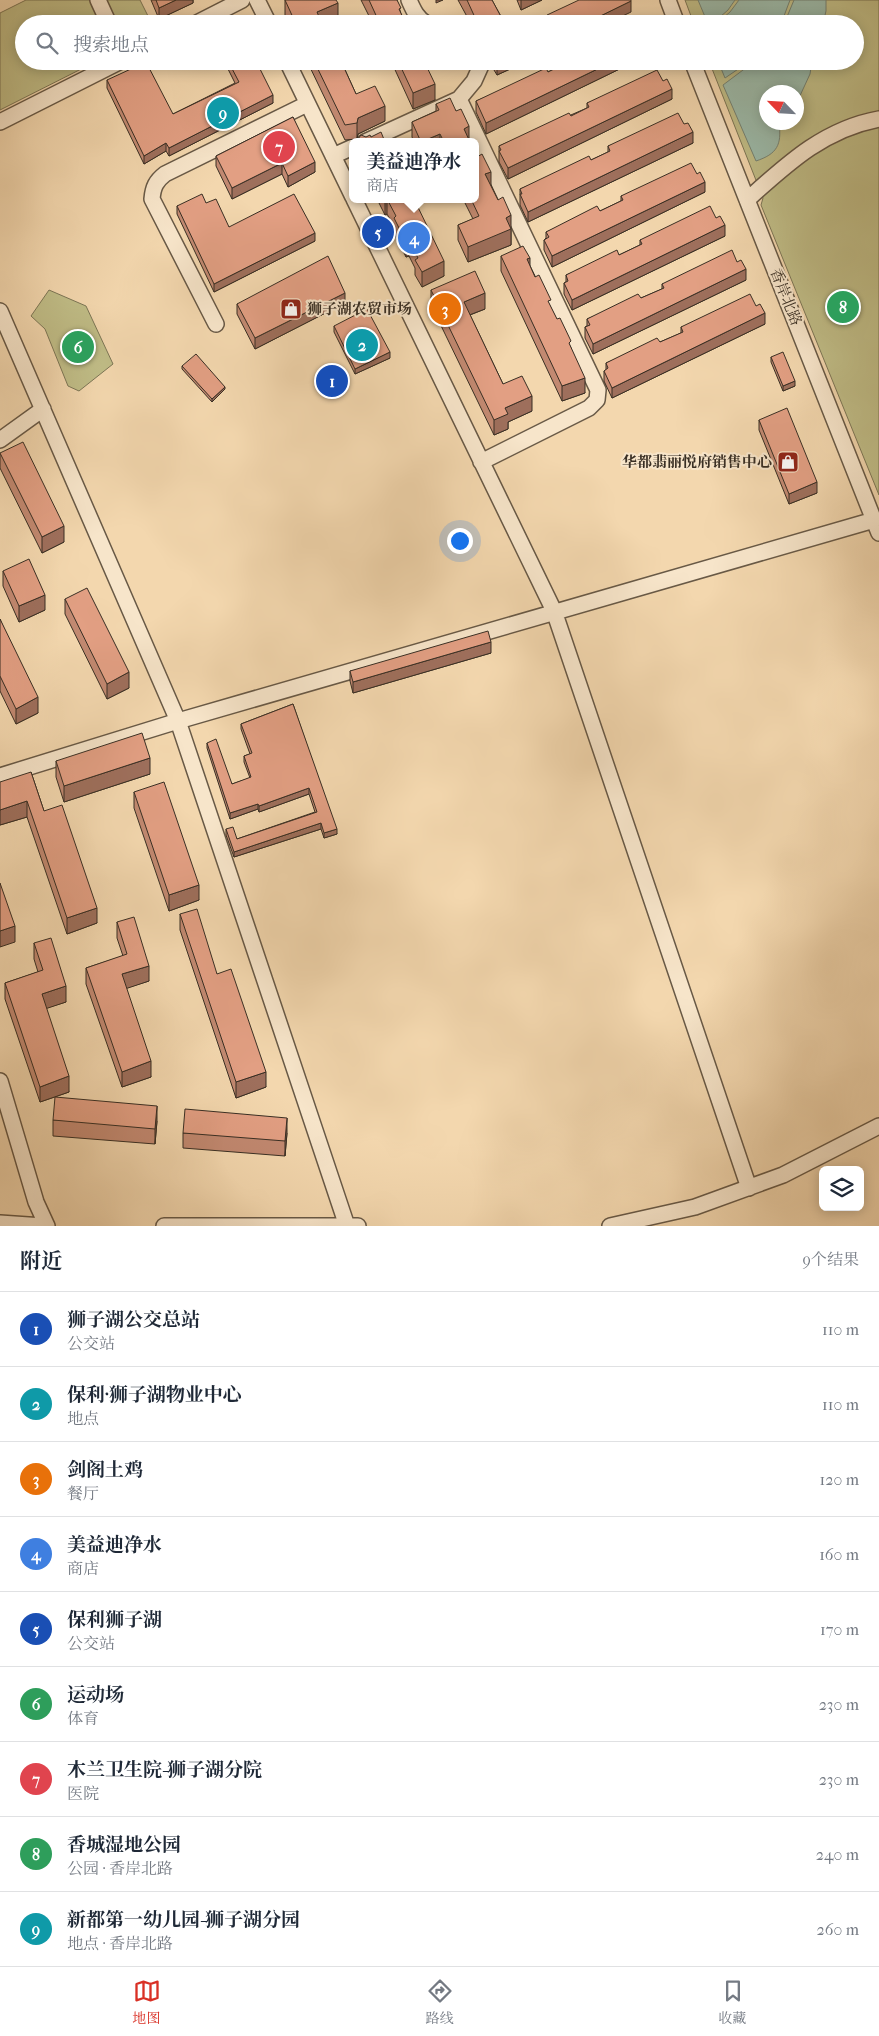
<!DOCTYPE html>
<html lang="zh">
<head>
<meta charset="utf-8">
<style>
  body { margin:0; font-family:"IM FELL French Canon","Noto Serif SC",serif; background:#f2f2f3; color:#1f2937 }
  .controls { position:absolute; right:15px; bottom:15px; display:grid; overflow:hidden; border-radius:8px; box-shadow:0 2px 12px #0003 }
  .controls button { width:45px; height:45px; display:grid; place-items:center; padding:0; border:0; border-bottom:1px solid #e0e1e3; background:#fff; color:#1f2937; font:25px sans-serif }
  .compass { position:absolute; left:759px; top:85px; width:45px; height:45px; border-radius:50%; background:#fff; box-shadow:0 2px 12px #0003; rotate:295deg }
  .you { position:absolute; left:459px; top:540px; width:18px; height:18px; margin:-12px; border:4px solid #fff; border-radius:50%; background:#1a73e8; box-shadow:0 0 0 8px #1a73e833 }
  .badge { display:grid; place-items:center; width:32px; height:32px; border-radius:50%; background:#d93025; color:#fff; font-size:16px; font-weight:700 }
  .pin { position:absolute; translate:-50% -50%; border:2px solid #fff; box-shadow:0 1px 5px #0006 }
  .popup { position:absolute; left:349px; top:138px; width:130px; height:65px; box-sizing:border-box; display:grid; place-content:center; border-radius:8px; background:#fff; filter:drop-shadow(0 1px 4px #0005); font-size:16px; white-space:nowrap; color:#747a83 }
  .popup b { font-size:19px; color:#1f2937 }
  .popup::after { content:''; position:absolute; left:50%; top:100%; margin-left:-10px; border:10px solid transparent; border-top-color:#fff }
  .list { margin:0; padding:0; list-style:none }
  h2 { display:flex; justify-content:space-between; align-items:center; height:65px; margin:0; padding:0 20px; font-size:21px }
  h2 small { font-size:16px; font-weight:400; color:#747a83 }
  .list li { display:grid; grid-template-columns:32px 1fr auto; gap:15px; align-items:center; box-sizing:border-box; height:75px; padding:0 20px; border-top:1px solid #e0e1e3 }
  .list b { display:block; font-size:19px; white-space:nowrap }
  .list p { margin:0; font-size:16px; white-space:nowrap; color:#747a83 }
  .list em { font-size:16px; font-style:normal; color:#747a83 }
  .icon { flex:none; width:28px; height:28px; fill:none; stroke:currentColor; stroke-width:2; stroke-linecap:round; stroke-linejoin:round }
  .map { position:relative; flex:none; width:879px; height:1226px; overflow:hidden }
  .search { position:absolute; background:#fff; box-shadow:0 2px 12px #0003; left:15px; right:15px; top:15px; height:55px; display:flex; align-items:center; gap:12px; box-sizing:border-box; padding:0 18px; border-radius:28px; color:#747a83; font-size:19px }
  .sheet { height:740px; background:#fff }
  nav { display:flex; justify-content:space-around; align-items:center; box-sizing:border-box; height:70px; border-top:1px solid #e0e1e3; background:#fff; font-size:14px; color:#747a83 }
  nav a { display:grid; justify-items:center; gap:2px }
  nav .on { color:#d93025 }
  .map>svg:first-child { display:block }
  .green { fill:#c0bd87; stroke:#7c7656; fill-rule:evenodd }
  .water { fill:#9bbaaa; stroke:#748274 }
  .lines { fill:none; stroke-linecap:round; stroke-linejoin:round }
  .minor-casing { stroke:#685946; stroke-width:18 }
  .minor { stroke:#f7e5ca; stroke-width:15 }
  .wall { fill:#c28971; stroke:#392f24 }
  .shaded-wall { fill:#9e6f5c; stroke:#392f24 }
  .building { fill:#e29f83; stroke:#392f24 }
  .labels { text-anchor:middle; stroke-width:4; stroke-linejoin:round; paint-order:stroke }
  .street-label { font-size:15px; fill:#392f24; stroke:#f7e5ca }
  .poi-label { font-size:15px; font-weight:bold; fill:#392f24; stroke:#f7e5ca; text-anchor:start }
</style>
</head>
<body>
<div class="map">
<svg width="879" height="1226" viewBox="0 0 879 1226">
  <rect width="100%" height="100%" fill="#f3d7ae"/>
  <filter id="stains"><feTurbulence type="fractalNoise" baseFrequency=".004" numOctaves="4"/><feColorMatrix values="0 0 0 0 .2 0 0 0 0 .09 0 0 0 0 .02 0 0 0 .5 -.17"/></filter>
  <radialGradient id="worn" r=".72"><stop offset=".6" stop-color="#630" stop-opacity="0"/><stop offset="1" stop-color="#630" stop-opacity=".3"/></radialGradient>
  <path class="green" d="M26,0H92L103,24H24V61H97L0,110V13Z
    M104,0H140L152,24H114Z
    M685,0H879V495L761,205L763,198L709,61H855V24H694ZM766,92H796V122H766Z
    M49,290L86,306L113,364L79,391L68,386L45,329L31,316Z"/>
  <path class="water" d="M698,0H735L728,10L712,24H708Z
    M739,0H790L781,24H716L730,12Z
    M794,0H826V11L823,24H784Z
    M718,61H750L725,78Z
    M755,61H812L810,74L798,100H797L796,92H766V122L779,123C782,145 777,154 756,161L723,85Z"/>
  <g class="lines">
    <g class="minor-casing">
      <path id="minor" d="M98,0L109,24
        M257,0L269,24
        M409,0C413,9 417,19 427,24
        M668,0L677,24
        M195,24L242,0
        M449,24H461
        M287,61L353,197
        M692,61L879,533
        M459,99L598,390L597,400L589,408L481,462
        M0,122L121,61
        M365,142L459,99L474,81L483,61
        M333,156L353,147
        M354,199L554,611L749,1188
        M747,200C787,164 824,129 879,119
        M0,311L178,721L347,1226
        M216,324L152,199C153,187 156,181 165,174L307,104
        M0,440L43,409
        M0,776L178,721L874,520
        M0,1081L36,1202L47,1226
        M0,1223L43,1226
        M164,1226H358
        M610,1226L695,1207L783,1175L879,1126"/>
    </g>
    <use href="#minor" class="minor"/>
  </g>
  <path class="wall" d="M151,0H193V3L159,19Z
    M285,0L338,19L326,24H289L285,15Z
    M361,0H397L401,14L406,24H373Z
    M458,0H492L505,24H471Z
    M517,0H542L521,10Z
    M224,61H256L273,103L169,156L166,151L144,164L107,88V80L173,114L235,83Z
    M307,61H341L356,94L385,121L358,134L357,139L345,140Z
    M391,61H424L435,100L413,109Z
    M491,61H519V65L497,75L491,65Z
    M564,61H636L486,134L476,112V101L548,72L564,64Z
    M663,81L672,99L508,179L499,162V146L587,108V103Z
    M436,104L469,139L470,142H414L412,137V122L436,111Z
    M293,117L315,172L288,187L282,174L232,199L216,166V156Z
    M684,124L693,143L528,222L520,205V189L591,160L608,152V146Z
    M491,185L511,230V245L468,262L458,240V225L473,219L463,199H475Z
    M705,192L552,267L544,250V240L546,238V232L600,211L621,201V196Z
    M377,199H414L444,276L422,287L415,275V268L409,256L406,257L394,233V227L387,214L385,215Z
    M206,203L229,227L315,241L214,292L177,214V206Z
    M725,236L572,310L564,294V283L566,282V275L619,255L640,245V240Z
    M501,256L530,266L571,348L585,393L562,401L501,271Z
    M746,280L593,354L585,338V327L587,326V319L641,298L662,289V284Z
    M431,290L485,309L470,315L503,384L532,411L508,422V429L494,435L431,305Z
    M345,303L255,349L237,314V304Z
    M765,324L612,398L604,381V371L606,370V363L660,342L681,333V327Z
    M334,326L390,358L355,374L334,332Z
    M771,357L795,386L783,391L771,362Z
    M182,366L225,389L212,402L182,369Z
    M759,420L817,493L789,504L759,430Z
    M0,453L64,542L42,553L0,468Z
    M3,571L45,610L19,622L3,586Z
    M65,599L129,688L107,699L65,614Z
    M0,619L38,713L16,724L0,691Z
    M491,653L353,693L350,681V671Z
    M293,704L337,834L324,838L321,829L234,857L226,835V829L237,839L315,812L309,794L259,812L258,809L230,819L207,748V743L232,784L250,778L244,762V756L250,754L241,729V724Z
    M56,761L150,774L64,802L56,777Z
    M31,772L44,811L97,923L67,934L27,817L0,825Z
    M134,792L199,900L169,911L134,808Z
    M180,914L217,974L266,1087L236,1098L180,930Z
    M117,922L149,981L126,988L151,1077L122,1087L86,984V968L123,956L117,938Z
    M34,943L66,1002L46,1008L69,1092L40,1102L5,999V983L38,972L34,959Z
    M53,1120L157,1121L155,1144L53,1136Z
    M183,1133H287L285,1156L183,1148Z"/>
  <path class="shaded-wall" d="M176,0H193V3L159,19V8Z
    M436,0H443L436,3Z
    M521,0H542L521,10Z
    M631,1V12L606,24H584Z
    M338,3V19L326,24H317V12Z
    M497,61H519V65L497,75Z
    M614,61H636L486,134V123Z
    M435,84V100L413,109V93Z
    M672,89V99L508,179V168Z
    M273,95V103L169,156V148Z
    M385,106V121L358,134L357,139V123L358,118Z
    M469,126V142L464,129Z
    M693,132V143L528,222V212Z
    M440,134V142H421Z
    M166,143V151L144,164V156Z
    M315,162V172L288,187V176Z
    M282,163V174L232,199V188Z
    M491,172V187L485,174Z
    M705,182V192L552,267V256Z
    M387,199V214L385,215V200Z
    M511,215V245L468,262V247L506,218Z
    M725,225V236L572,310V300Z
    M315,233V241L214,292V284Z
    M409,241V256L406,257V242Z
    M530,258V273L527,259Z
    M444,261V276L422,287V272Z
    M746,269V280L593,354V344Z
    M345,293V303L255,349V338Z
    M485,293V309L464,317V302Z
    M765,313V324L612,398V388Z
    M390,352V358L355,374V369Z
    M585,378V393L562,401V386Z
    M795,381V386L783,391V386Z
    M225,387V389L212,402V399Z
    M532,396V411L508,422V429L494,435V420L505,408Z
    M817,482V493L789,504V494Z
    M64,526V542L42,553V537Z
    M45,595V610L19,622V606Z
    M491,642V653L353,693V682Z
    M129,672V688L107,699V684Z
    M38,697V713L16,724V709Z
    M150,758V774L64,802V786Z
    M309,788V794L259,812V806Z
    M27,801V817L0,825V810Z
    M258,804V809L230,819V813Z
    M321,823V829L234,857V852Z
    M337,829V834L324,838V833Z
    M199,885V900L169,911V895Z
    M97,908V923L67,934V918Z
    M15,926V942L0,947V931Z
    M149,966V981L122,990V974Z
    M66,986V1002L42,1010V994Z
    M151,1061V1077L122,1087V1072Z
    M266,1072V1087L236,1098V1082Z
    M69,1076V1092L40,1102V1087Z
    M157,1106V1121L155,1144V1129Z
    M287,1118V1133L285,1156V1141Z"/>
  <path class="building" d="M156,0H176L159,8Z
    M285,0H336L338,3L317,12L322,24H296Z
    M369,0H397L401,8L399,9L406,24H380Z
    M467,0H492L505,24H478Z
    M579,0H631V1L584,24H541L548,20L547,15Z
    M228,61H256L273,95L169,148L166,143L144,156L107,80L146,62L173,114L239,82Z
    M314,61H341L356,94L375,86L385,106L358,118L357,123L345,125Z
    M398,61H424L435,84L413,93Z
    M566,61H614L486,123L476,101L546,68L548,72L566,63Z
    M657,70L663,81L667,79L672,89L508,168L499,151L501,150L499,146L569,113L571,116L589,107L587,103Z
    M450,98L456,111L461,109L469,126L464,129L470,142H444L440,134L421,142L412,122L439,110L436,104Z
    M678,113L684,124L688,123L693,132L528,212L520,194H522L520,189L589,156L591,160L610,151L608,146Z
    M293,117L315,162L288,176L282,163L232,188L216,156Z
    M381,132L385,142H359L358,139L361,135L366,137L370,135L371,137Z
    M475,152L477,157L482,154L491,172L485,174L498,200L503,197L511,215L506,218L511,229L468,247L458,225L479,216L471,199H475Z
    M691,163L697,174L700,172L705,182L552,256L544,240L549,237L546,232L597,206L600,211L623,200L621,196Z
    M202,194L206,203L216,199L229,227L294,194L315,233L214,284L177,206Z
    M387,199H414L444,261L422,272L415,260L418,258L409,241L406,242L394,218L396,216Z
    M710,206L716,218L720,216L725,225L572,300L564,283L568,281L566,275L617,250L619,255L642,244L640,240Z
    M523,246L530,258L527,259L535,277L539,275L551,300L548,301L557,319L560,318L571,341L569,343L585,378L562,386L501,256Z
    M732,250L737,262L741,260L746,269L593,344L585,327L590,325L587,319L638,294L641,298L664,288L662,284Z
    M328,256L345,293L255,338L237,304Z
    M475,271L485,293L464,302L503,384L522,376L532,396L505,408L508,414L494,420L431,290Z
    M750,294L756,306L760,304L765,313L612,388L604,371L608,368L606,363L657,338L660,342L683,332L681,327Z
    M367,309L390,352L355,369L334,326Z
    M783,352L795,381L783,386L771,357Z
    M196,354L225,387L212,399L182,366Z
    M787,408L817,482L789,494L759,420Z
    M23,442L64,526L42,537L0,453Z
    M29,559L45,595L19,606L3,571Z
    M87,588L129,672L107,684L65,599Z
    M0,619L38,697L16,709L0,676Z
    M488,631L491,642L353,682L350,671Z
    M293,704L337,829L324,833L321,823L234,852L226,829L233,827L237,839L317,812L309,788L259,806L258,804L230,813L207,743L216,739L232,784L251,777L244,756L252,753L241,724Z
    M142,733L150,758L64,786L56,761Z
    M31,772L44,811L62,805L97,908L67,918L27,801L0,810V782Z
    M164,782L199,885L169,895L134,792Z
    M0,883L15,926L0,931Z
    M197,909L217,974L231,969L266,1072L236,1082L180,914Z
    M134,917L149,966L122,974L151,1061L122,1072L86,968L127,954L117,922Z
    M51,938L66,986L42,994L69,1076L40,1087L5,983L43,970L34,943Z
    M55,1097L157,1106L155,1129L53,1120Z
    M185,1109L287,1118L285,1141L183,1133Z"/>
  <defs>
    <g id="shop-square" transform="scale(1.125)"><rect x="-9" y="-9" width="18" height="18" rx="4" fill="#8f2418" stroke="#f7e5ca"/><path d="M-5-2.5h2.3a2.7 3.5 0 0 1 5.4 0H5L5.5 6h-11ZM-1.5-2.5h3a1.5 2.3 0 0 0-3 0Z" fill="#fff"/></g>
  </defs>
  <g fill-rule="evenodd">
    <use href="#shop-square" x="291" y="309"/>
    <use href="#shop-square" x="788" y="462"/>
  </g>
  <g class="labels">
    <g class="street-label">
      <text transform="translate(786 297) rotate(68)" y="5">香岸北路</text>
    </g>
    <g class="poi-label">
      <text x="307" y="314">狮子湖农贸市场</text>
      <text x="772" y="467" text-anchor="end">华都翡丽悦府销售中心</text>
    </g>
  </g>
  <rect width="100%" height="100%" filter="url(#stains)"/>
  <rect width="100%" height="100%" fill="url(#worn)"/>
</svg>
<div class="controls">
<button><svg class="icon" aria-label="layers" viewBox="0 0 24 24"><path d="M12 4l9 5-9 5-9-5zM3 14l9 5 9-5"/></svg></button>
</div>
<svg class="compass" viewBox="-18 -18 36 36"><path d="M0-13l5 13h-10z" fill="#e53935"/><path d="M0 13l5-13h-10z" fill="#747a83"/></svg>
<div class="you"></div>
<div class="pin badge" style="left:332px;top:381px;background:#1a4fb4">1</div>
<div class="pin badge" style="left:362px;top:345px;background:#0f9aa8">2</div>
<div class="pin badge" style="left:445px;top:309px;background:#e8710a">3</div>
<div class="pin badge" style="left:414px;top:238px;background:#3f7fe0">4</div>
<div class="popup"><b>美益迪净水</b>商店</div>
<div class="pin badge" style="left:378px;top:232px;background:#1a4fb4">5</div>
<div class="pin badge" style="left:78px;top:347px;background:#2e9e5b">6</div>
<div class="pin badge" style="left:279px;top:147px;background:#e0444e">7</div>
<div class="pin badge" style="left:843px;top:307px;background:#2e9e5b">8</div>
<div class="pin badge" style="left:223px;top:113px;background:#0f9aa8">9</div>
<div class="search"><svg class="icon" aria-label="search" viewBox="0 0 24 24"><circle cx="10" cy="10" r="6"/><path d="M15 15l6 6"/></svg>搜索地点</div>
</div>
<section class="sheet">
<h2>附近<small>9个结果</small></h2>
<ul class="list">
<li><span class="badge" style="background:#1a4fb4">1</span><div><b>狮子湖公交总站</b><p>公交站</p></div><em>110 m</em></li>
<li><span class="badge" style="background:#0f9aa8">2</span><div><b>保利·狮子湖物业中心</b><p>地点</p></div><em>110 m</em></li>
<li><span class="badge" style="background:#e8710a">3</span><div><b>剑阁土鸡</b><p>餐厅</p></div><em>120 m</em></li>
<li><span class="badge" style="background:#3f7fe0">4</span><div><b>美益迪净水</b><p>商店</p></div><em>160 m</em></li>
<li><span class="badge" style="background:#1a4fb4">5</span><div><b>保利狮子湖</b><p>公交站</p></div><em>170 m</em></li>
<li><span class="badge" style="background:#2e9e5b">6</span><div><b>运动场</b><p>体育</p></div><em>230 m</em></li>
<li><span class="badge" style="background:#e0444e">7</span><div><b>木兰卫生院-狮子湖分院</b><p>医院</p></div><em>230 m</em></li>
<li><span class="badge" style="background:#2e9e5b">8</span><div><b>香城湿地公园</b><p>公园 · 香岸北路</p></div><em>240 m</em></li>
<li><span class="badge" style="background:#0f9aa8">9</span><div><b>新都第一幼儿园-狮子湖分园</b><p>地点 · 香岸北路</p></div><em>260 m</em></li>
</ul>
</section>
<nav>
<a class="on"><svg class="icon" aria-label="map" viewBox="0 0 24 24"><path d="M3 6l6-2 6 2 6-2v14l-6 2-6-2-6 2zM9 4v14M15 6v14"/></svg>地图</a>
<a><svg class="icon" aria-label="directions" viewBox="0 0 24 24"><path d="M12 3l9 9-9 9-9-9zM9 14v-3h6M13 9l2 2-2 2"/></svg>路线</a>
<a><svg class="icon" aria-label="saved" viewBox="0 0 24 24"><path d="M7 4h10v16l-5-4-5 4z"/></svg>收藏</a>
</nav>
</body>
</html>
